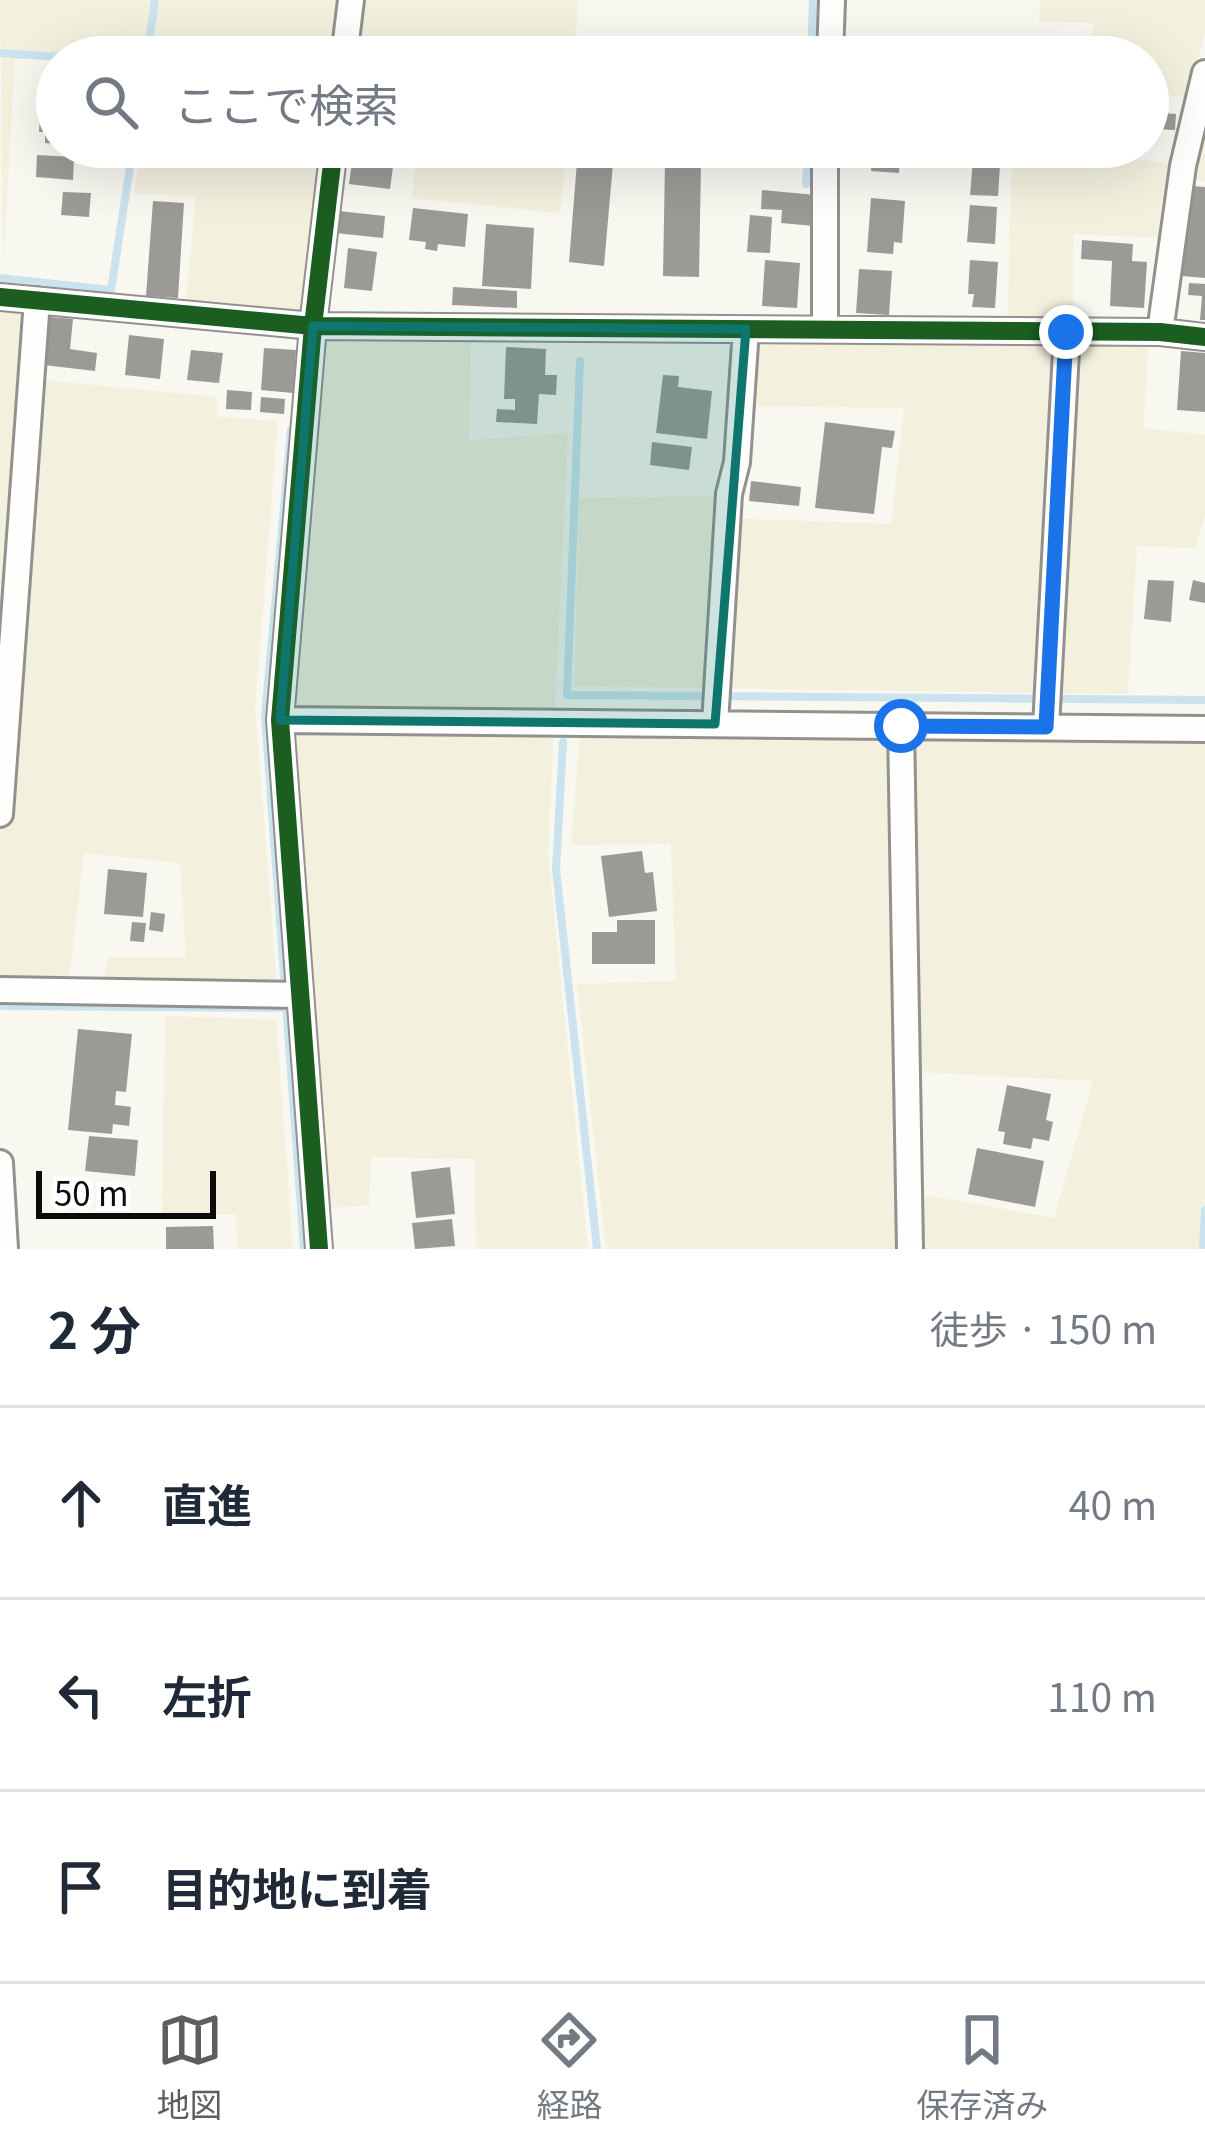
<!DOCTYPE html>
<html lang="ja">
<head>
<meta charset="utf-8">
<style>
  body { margin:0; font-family:Georgia,"Noto Sans JP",serif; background:#f2f2f3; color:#1f2937 }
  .scale { position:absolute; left:36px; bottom:30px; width:180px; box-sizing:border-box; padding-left:12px; border:6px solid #0b0b0b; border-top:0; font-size:33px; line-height:42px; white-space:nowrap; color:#0b0b0b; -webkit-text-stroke:9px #fff; paint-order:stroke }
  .stop { position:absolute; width:36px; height:36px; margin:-27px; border:9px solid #1a73e8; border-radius:50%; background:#fff }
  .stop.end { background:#1a73e8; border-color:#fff; box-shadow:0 3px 12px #0008 }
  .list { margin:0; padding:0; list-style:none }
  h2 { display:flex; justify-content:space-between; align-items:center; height:156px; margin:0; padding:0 48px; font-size:51px }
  h2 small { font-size:39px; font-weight:400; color:#747a83 }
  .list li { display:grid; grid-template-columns:78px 1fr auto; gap:36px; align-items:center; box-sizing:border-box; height:192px; padding:0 48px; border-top:3px solid #e0e1e3 }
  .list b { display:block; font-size:45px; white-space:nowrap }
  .list em { font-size:39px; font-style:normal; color:#747a83 }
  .icon { flex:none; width:66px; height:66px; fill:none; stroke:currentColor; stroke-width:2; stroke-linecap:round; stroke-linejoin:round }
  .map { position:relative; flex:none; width:1205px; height:1249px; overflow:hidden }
  .search { position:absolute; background:#fff; box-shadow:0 12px 48px #0002; left:36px; right:36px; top:36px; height:132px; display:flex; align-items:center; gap:30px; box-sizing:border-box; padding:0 42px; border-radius:66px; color:#747a83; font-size:45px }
  .sheet { height:732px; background:#fff }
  nav { display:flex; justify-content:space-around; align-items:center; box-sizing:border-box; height:168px; border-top:3px solid #e0e1e3; background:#fff; font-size:33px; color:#747a83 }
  nav a { display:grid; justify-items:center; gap:6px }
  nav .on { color:#5e5e5b }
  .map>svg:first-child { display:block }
  .farmland { fill:#f3f0de }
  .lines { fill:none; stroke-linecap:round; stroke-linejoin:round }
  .stream { stroke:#cbe3ee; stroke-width:8 }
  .building { fill:#9b9a96 }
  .street-casing { stroke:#92918e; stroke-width:30 }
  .street { stroke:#fefefd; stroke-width:24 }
  .cycleway-casing { stroke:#fff; stroke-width:26 }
  .cycleway { stroke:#1b5e20; stroke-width:18 }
  .route { stroke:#1a73e8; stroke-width:15 }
  .marked { fill:#0f766e; fill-opacity:0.2; stroke:#0f766e; stroke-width:9; stroke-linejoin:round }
</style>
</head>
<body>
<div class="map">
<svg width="1205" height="1249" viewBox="0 0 1205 1249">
  <rect width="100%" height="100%" fill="#f8f7f0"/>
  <path class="farmland" d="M0,0H578L574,57L15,59L3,268Z
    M1040,0H1205V31L1195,75L1205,77V181L1187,180L1203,99L1148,93V57H1092L1094,23L1039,21Z
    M142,147H341L304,313L186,303L196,197L134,193Z
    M419,147H567L560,213L411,198Z
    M1012,147L1172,163L1160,238L1074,234L1072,340L1149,342L1143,428L1205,435V516L1195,548L1137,546L1128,694L574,686L579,498L719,496L717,518L891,524L904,408L744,406L753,339L1007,342Z
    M0,306L24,310L21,378L217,397V417L278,421L255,707L277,986L102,985L109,957H186L180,863L84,853L69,980L0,979Z
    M471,339L469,440L568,433L548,853L588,1249H476L475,1159L371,1157L369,1205L326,1208L289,719L316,341Z
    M580,733L892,738L902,1249H606L577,984L676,981L671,844L571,845Z
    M909,735L1205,737V1249H920L919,1194L1054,1218L1093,1081L915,1072Z
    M165,1016L276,1020L293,1249H237L236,1214H162Z"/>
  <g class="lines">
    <path class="stream" d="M0,53L61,57
      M147,57L155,0
      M811,57L813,0
      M806,184L808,147
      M0,278L111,290L133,147
      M580,361L567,695L1205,700
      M291,430L265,716L304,1249
      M563,742L556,869L597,1249
      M0,1006L286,1008
      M1203,1249L1205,1210"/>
  </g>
  <path class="building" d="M48,91H57V144L45,143V132H39L40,117H46Z
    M1148,112L1176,114L1175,130L1155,129L1154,144L1148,143Z
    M380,147H411L410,158L379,154Z
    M873,147H901L899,173L871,171Z
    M974,148L1001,150L998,196L970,195Z
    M578,149L614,152L604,266L569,262Z
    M37,155L74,157L73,180L36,177Z
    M352,162L393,167L390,189L349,184Z
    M665,162L701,163L699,277L663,276Z
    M1191,186L1205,187V278L1182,276Z
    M762,190L816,195L814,226L781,223L782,210L761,209Z
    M63,192L91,193L89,217L61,215Z
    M871,198L905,201L902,243L894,242L893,254L867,252Z
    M153,201L184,203L178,298L146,296Z
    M970,205L997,207L995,244L967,242Z
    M413,208L468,214L465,247L438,244L437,251L425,249L426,242L409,240Z
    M338,211L385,216L383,238L335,233Z
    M750,215L772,217L770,253L747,252Z
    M486,224L534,228L531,289L482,286Z
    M1082,240L1133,244L1132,261L1147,262L1144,308L1110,306L1112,261L1081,259Z
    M348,248L377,252L372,291L344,288Z
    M765,260L800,263L797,308L762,306Z
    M970,260L998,262L995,308L972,307L974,294H968Z
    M859,269L892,271L889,315L856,313Z
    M1189,283L1205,284V320H1200L1202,296L1188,295Z
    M453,287L517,291V308L452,305Z
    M50,317L73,319L70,349L97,353L95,371L44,365Z
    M129,335L164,339L160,379L125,375Z
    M506,347L546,349L545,375H557L556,395L539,394L537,424L496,422L497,409L515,410V399H504Z
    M264,348L296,350L293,393L261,390Z
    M191,350L223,353L219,383L187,380Z
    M1181,351L1205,353V412L1177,410Z
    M663,375L679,376L678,387L712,391L707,439L656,433Z
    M227,390L252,392L251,410L226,409Z
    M261,397L285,399L284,414L260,412Z
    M825,422L895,431L892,448L882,447L874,514L815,508Z
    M652,442L692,447L689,470L650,465Z
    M751,481L801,487L799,506L749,501Z
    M1148,580L1174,581L1171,622L1144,619Z
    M1193,580L1205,583V603L1189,600Z
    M642,851L645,873L653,872L657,911L609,917L601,856Z
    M108,869L147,873L143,917L104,914Z
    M151,912L165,914L163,932L149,930Z
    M617,920H655V964H592V932H617Z
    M132,922L146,923L144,942L130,941Z
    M78,1029L132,1034L126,1092L116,1091L115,1105L131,1107L129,1126L113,1124L112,1134L68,1130Z
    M1007,1085L1051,1094L1046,1120L1053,1122L1049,1141L1033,1138L1031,1149L1003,1144L1005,1132L998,1131Z
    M89,1136L138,1140L135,1176L85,1171Z
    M977,1148L1044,1161L1035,1207L968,1194Z
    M450,1167L455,1214L416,1218L411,1172Z
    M452,1219L455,1246L415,1249L412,1223Z
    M213,1226L214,1249H166V1227Z"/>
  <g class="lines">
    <g class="street-casing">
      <path id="street" d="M344,57L351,0
        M830,57L832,0
        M0,297L313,326L1160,332L1205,337
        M825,329V147
        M1160,332L1183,166L1205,73
        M280,720L1205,729
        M715,724L729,494L737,462L746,329
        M901,726L910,1249
        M1046,727L1067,332
        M0,814L37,300
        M0,990L300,995
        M0,1163L5,1249
        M319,1249L280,720L313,326L334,147"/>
    </g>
    <use href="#street" class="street"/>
    <g class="cycleway-casing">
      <path id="cycleway" d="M0,297L313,326L1160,332L1205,337
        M319,1249L280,720L313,326L334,147"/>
    </g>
    <use href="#cycleway" class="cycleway"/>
  </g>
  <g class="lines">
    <path class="route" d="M901,726L1046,727L1066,332"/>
  </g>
  <path class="marked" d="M313,326L746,329L715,724L280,720Z"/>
</svg>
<div class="scale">50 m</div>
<div class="stop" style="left:901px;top:726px"></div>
<div class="stop end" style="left:1066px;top:332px"></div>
<div class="search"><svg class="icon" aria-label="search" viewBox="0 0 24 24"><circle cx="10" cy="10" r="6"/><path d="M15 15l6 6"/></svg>ここで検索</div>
</div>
<section class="sheet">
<h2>2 分<small>徒歩 · 150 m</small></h2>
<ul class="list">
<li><svg class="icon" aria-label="ahead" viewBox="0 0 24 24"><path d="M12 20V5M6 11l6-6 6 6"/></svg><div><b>直進</b></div><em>40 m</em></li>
<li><svg class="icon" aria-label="left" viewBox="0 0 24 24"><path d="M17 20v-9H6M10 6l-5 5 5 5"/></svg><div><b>左折</b></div><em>110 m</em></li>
<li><svg class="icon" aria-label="arrive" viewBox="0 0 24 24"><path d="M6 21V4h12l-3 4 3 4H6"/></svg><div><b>目的地に到着</b></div></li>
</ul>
</section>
<nav>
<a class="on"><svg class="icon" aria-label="map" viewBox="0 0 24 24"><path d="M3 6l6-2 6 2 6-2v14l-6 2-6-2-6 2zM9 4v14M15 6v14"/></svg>地図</a>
<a><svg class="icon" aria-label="directions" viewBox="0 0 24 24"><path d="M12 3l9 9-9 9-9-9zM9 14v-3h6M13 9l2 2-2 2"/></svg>経路</a>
<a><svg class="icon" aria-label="saved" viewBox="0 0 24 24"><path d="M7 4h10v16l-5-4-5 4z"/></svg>保存済み</a>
</nav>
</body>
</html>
